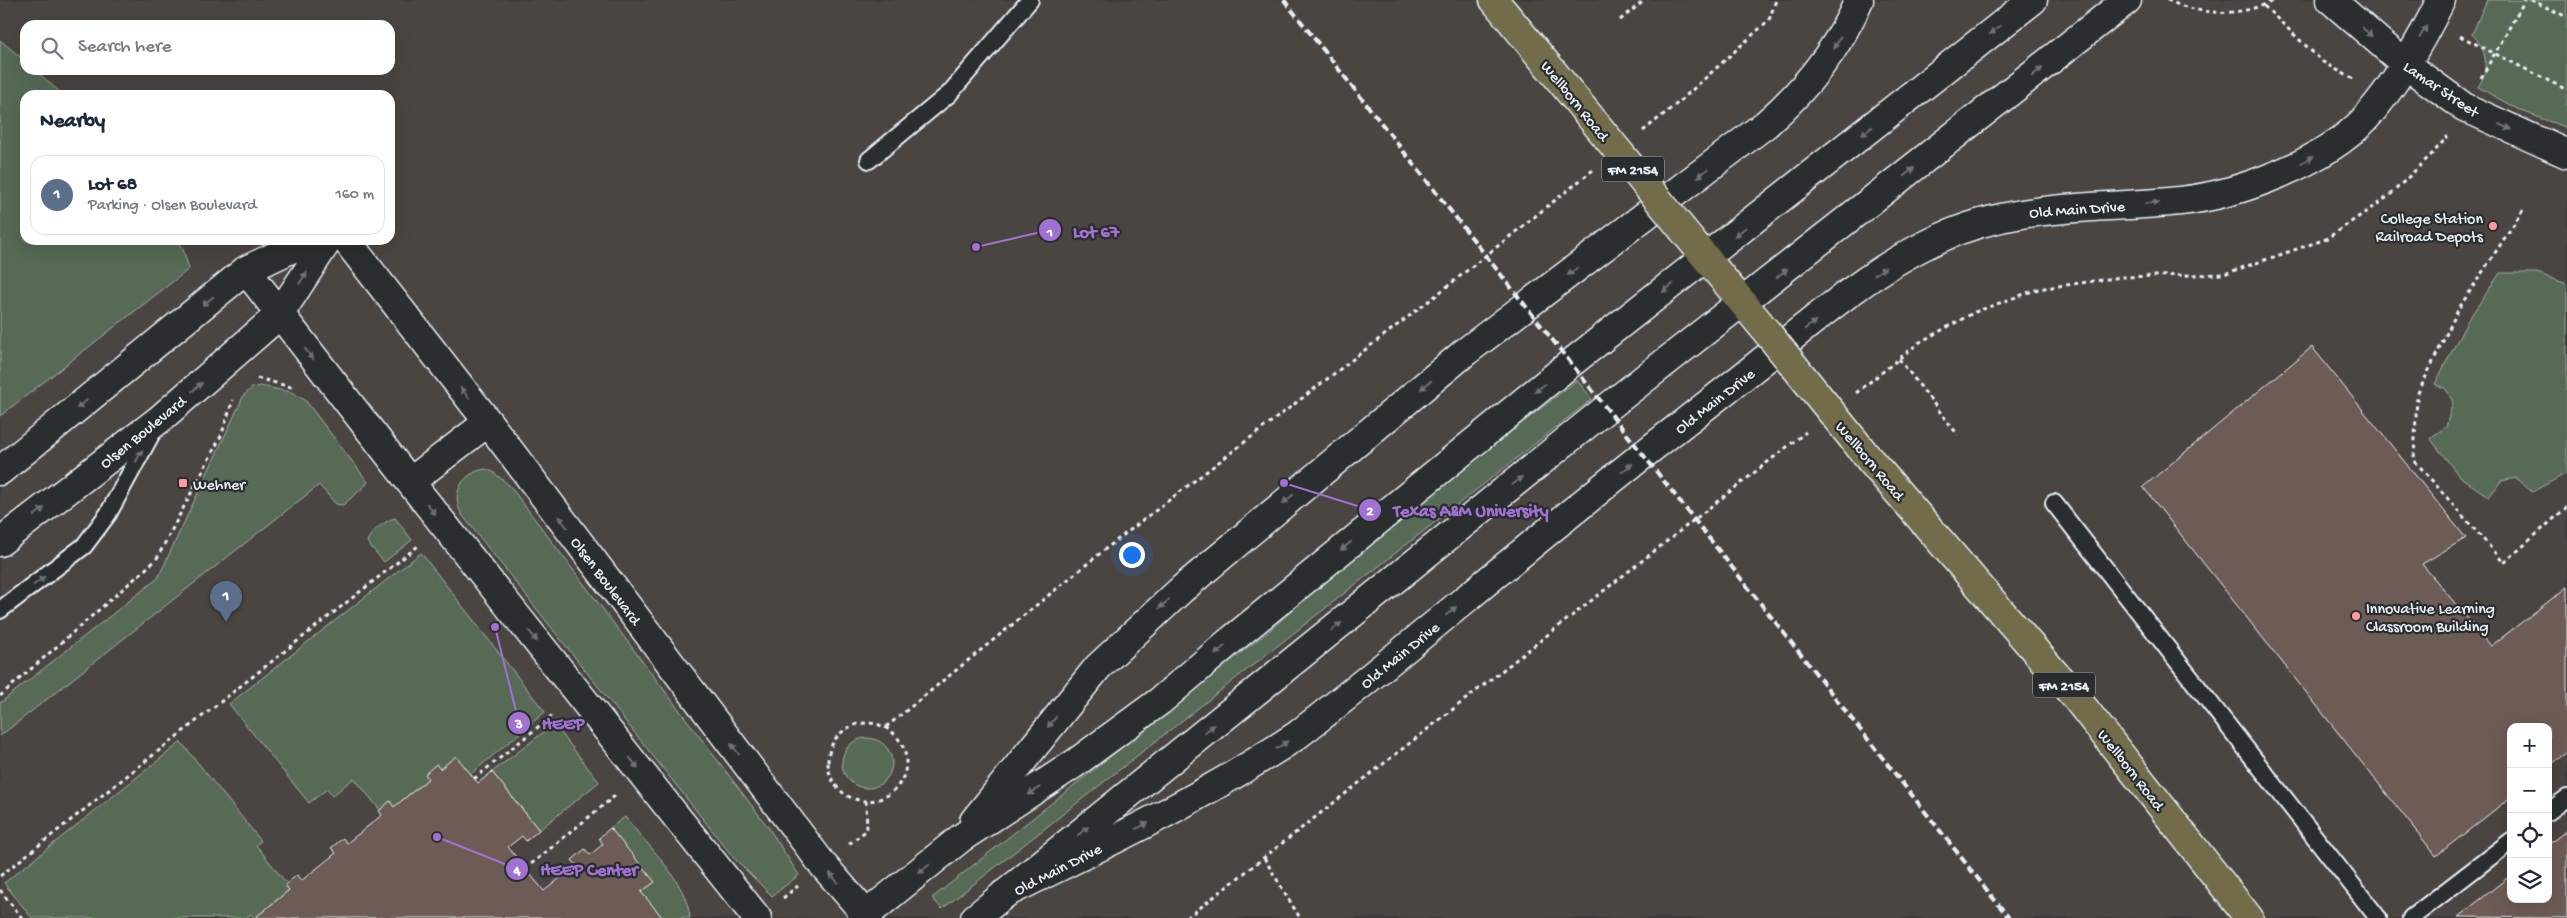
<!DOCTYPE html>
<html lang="en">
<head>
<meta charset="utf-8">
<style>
  body { margin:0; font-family:"Gochi Hand",sans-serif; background:#f6f6f7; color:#1f2937 }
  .controls { position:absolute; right:15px; bottom:15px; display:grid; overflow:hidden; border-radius:10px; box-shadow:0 5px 20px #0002 }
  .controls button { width:45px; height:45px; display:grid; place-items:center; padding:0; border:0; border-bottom:1px solid #e0e1e3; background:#fff; color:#1f2937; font:25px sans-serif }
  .you { position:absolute; left:1131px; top:554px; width:18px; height:18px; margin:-12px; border:4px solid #fff; border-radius:50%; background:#1a73e8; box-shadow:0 0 0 8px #1a73e833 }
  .badge { display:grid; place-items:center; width:32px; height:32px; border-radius:50%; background:#db2777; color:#fff; font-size:16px; font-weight:700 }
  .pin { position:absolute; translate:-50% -41px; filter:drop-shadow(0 1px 2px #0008) }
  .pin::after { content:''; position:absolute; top:26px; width:18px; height:15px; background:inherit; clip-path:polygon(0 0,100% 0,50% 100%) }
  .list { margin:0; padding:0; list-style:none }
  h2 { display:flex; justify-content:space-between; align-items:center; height:65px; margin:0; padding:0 20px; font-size:21px }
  h2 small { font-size:16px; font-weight:400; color:#747a83 }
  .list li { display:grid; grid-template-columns:32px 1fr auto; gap:15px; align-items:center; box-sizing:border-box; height:80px; margin:0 10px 10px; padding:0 10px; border:1px solid #e0e1e3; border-radius:15px }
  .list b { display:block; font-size:19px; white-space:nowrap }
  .list p { margin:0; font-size:16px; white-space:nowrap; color:#747a83 }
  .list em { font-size:16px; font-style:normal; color:#747a83 }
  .icon { flex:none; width:28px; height:28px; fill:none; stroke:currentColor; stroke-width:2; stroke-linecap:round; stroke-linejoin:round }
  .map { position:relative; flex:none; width:2567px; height:918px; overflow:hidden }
  .search { position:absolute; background:#fff; box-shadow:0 5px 20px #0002; left:20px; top:20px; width:375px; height:55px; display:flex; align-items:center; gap:12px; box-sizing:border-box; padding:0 18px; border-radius:15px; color:#747a83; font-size:19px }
  .panel { position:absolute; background:#fff; box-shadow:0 5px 20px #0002; left:20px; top:90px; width:375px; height:155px; border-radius:15px }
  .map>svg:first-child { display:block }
  .built { fill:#4c4542; fill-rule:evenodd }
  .green { fill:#576b56; stroke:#a0aea7 }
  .building { fill:#6d5c55; stroke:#e8f1f8 }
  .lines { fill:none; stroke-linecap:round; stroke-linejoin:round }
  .service-casing { stroke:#e8f1f8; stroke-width:20 }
  .minor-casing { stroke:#e8f1f8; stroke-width:31 }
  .primary-casing { stroke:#e8f1f8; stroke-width:31 }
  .path { stroke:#e8f1f8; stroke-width:3; stroke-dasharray:4 4; stroke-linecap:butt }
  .service { stroke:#2a2d2e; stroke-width:16 }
  .minor { stroke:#2a2d2e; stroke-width:28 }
  .primary { stroke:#726c4b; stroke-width:28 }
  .rail { stroke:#e8f1f8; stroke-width:4; stroke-dasharray:8 4; stroke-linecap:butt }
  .primary-bridge-casing { stroke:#e8f1f8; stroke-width:31; stroke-linecap:butt }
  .primary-bridge { stroke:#726c4b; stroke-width:28 }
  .oneway { fill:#6c7275 }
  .poi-dot { fill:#ff9aa2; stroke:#2a2d2e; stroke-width:2 }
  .labels { text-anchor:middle; stroke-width:4.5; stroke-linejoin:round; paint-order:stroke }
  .shield { fill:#2a2d2e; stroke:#afb6bb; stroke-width:1 }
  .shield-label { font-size:15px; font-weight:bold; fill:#e8f1f8 }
  .street-label { font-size:16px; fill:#e8f1f8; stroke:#2a2d2e }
  .poi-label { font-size:16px; fill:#e8f1f8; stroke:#2a2d2e; text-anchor:start }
  .leader { fill:none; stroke:#a171d3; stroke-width:2 }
  .callout-dot { fill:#a171d3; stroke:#2a2d2e; stroke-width:2 }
  .mark-label { font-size:15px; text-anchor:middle; font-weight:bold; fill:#fff }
  .callout-label { font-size:18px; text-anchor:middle; font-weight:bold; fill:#a171d3; stroke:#2a2d2e; stroke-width:4.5; stroke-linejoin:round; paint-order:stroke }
</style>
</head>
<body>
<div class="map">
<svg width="2567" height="918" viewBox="0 0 2567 918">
  <rect width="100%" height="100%" fill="#3e3b3a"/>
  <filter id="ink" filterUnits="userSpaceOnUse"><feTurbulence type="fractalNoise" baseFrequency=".02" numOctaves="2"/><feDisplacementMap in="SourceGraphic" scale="10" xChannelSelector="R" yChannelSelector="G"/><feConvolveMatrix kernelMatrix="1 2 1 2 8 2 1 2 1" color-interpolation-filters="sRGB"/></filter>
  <g filter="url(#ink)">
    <path class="built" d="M0,0H2567V918H0ZM25,25H390V70H25ZM25,95H390V240H25ZM2511,727H2548V899H2511Z"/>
    <path class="green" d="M2487,0H2567V128L2519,110L2478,87C2490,69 2487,49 2472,34Z
      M0,40L25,61V70H35L63,95H25V240H176L183,249L189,269L0,416Z
      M2500,273H2537L2567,284V473L2532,492L2516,478L2501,481L2489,497L2459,476L2430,438L2446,427L2453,402L2446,389L2435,384L2468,320Z
      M1577,380L1592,399L942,909L932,898L1270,630L1348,560Z
      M260,386L291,392L305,400L368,482L366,485L343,505L336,504L319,485L0,736V703L158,578L244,395L252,388Z
      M485,469L493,472L509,485L768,827L799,875L772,896L733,857L463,516C449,495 462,473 485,469Z
      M395,518L412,540L384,562L367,542C369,533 386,520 395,518Z
      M421,553L545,712L471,774L440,769L436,765L428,779L394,807L390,802L380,810L354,778L332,796L327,789L309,803L229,704Z
      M554,724L599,782L539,830L492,772Z
      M842 763a25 25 0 1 1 50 0a25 25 0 1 1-50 0Z
      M181,742L261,841L256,845L287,884L285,885L289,890L255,918L251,914L246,918H32L4,883Z
      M625,817C647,845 687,881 690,918H663L641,892L654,882L610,828Z"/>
    <path class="building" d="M2312,347L2466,538L2422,564L2491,646L2567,587V752L2548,767V727H2511V797L2436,856L2143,487Z
      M456,756L478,783L492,772L539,830L526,841L522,836L508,847L544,891L576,865L572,860L585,849L590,855L603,844L599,838L610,828L655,882L641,892L663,918H255L289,890L285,885L297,875L301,881L336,853L331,848L343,838L347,843L382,815L379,811L390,801L394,807L428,779L425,774L436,764L440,769Z
      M2567,830V918L2458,917L2511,875V899H2548V845Z"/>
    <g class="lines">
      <g class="service-casing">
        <path id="service" d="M869,160L949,94L1030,0
          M2054,503L2378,918
          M0,610L84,546L108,514L153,431
          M2548,812L2567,798
          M2411,918L2511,841"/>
      </g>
      <g class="minor-casing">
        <path id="minor" d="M2331,0L2405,64L2464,107L2567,154
          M346,240L488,422L823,865L869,918
          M246,270L410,482L757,918
          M0,471L246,270L310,240
          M410,482L488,422
          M0,542L160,419L279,315L328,240
          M974,821L1098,667L1182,589L1464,353L1766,124C1806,89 1838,49 1859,0
          M1004,894C1104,845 1203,798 1296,736C1395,660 1489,578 1587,500C1634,461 1683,424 1731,386C1796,336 1863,273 1938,239C2017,202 2096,210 2180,201C2238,195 2325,162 2365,119C2395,85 2421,41 2441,0
          M862,918L961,838L1074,764L1160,701L1229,642L1571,363L2033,0
          M975,918L1607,408L2127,0"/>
      </g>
      <g class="primary-casing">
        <path id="primary" d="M1494,0L1582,107
          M1683,230L1770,336
          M1870,460L2076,698L2249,918"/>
      </g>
      <path class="path" d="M2167,0C2202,16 2241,17 2275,0
        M2531,0L2567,17
        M2264,6L2323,62L2355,80
        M1620,20L1645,0
        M2460,36L2567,90
        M2481,78L2525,0
        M1643,131L1679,102L1769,20L1776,0
        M2523,210L2459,308L2417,395L2414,460L2504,563L2567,507
        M1899,359L1958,435
        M257,378L295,388
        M1856,393L1920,342L1975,312L2038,289L2122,277L2224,274L2326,239L2389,196L2433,153L2448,136
        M0,696L156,560L221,436L233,400
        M828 762a39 39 0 1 1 78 0a39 39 0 1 1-78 0Z
        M886,727L1108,547L1434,297L1593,170
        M474,779L554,714
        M849,844L867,830L866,801
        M1264,858L1300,918
        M525,869L616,795
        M0,876L418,546
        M0,890L22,918
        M783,898L798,886
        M1187,918L1806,432"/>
      <use href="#service" class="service"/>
      <use href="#minor" class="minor"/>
      <use href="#primary" class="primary"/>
      <path class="rail" d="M1284,0L2009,918"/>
      <g class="primary-bridge-casing">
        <path id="primary-bridge" d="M1582,107L1683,230
          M1770,336L1870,460"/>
      </g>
      <use href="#primary-bridge" class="primary-bridge"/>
    </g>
    <defs><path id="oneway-solid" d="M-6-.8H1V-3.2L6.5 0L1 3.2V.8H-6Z" transform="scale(1.25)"/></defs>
    <g class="oneway">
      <use href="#oneway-solid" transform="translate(1995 30) rotate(142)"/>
      <use href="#oneway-solid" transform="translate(2367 32) rotate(42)"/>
      <use href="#oneway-solid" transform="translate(2423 32) rotate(-59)"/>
      <use href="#oneway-solid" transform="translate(1837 43) rotate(121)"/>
      <use href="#oneway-solid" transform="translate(2037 72) rotate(-38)"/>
      <use href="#oneway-solid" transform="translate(2505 127) rotate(24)"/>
      <use href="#oneway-solid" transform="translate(1867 131) rotate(142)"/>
      <use href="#oneway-solid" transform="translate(2307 160) rotate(-27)"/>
      <use href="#oneway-solid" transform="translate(1909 172) rotate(-38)"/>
      <use href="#oneway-solid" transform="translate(1703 173) rotate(143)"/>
      <use href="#oneway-solid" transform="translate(2152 203) rotate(-3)"/>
      <use href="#oneway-solid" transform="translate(1740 232) rotate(142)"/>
      <use href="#oneway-solid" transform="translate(1573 271) rotate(143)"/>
      <use href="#oneway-solid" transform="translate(1880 271) rotate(-33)"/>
      <use href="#oneway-solid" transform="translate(1782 273) rotate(-38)"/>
      <use href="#oneway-solid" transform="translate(303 278) rotate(-57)"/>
      <use href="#oneway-solid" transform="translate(1668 288) rotate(142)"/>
      <use href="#oneway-solid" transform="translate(208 301) rotate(141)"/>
      <use href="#oneway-solid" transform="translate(1810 325) rotate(-38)"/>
      <use href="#oneway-solid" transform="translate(309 354) rotate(52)"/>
      <use href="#oneway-solid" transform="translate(1426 385) rotate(140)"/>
      <use href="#oneway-solid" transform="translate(197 387) rotate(-41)"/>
      <use href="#oneway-solid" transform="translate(1540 388) rotate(141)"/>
      <use href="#oneway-solid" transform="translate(465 393) rotate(-128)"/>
      <use href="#oneway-solid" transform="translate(82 404) rotate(141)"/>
      <use href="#oneway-solid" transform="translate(139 456) rotate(-61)"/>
      <use href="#oneway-solid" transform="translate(1627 468) rotate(-38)"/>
      <use href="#oneway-solid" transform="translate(1517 481) rotate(-39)"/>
      <use href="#oneway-solid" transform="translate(1288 499) rotate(140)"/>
      <use href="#oneway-solid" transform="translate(431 509) rotate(52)"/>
      <use href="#oneway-solid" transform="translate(39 512) rotate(-38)"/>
      <use href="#oneway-solid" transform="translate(563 522) rotate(-127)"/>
      <use href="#oneway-solid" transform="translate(1346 546) rotate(141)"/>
      <use href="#oneway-solid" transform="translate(39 581) rotate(-37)"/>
      <use href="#oneway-solid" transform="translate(1164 604) rotate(139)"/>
      <use href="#oneway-solid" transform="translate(1451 611) rotate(-39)"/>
      <use href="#oneway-solid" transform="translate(1336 627) rotate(-39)"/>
      <use href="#oneway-solid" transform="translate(533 636) rotate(52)"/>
      <use href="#oneway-solid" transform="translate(1220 650) rotate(138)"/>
      <use href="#oneway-solid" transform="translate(1052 722) rotate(129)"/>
      <use href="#oneway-solid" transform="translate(1209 729) rotate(-39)"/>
      <use href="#oneway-solid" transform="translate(1282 745) rotate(-34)"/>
      <use href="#oneway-solid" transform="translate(735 749) rotate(-127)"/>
      <use href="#oneway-solid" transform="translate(634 763) rotate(52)"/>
      <use href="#oneway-solid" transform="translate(1034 791) rotate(147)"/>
      <use href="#oneway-solid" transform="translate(1142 826) rotate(-27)"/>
      <use href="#oneway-solid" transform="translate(1083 831) rotate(-39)"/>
      <use href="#oneway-solid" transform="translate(924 869) rotate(141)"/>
      <use href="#oneway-solid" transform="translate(834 878) rotate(-131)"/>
    </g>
  </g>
  <g class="poi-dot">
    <circle cx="2493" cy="226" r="5"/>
    <rect x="178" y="478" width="10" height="10" rx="2.5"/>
    <circle cx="2356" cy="616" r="5"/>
  </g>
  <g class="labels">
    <g class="shield">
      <rect x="1602" y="156.5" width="62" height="25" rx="4"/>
      <rect x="2033" y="672.5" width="62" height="25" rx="4"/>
    </g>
    <g class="shield-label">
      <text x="1633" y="174">FM 2154</text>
      <text x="2064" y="690">FM 2154</text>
    </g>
    <g class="street-label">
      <text transform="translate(2442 88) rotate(34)" y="6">Lamar Street</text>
      <text transform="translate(1576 100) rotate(51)" y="6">Wellborn Road</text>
      <text transform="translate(2077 208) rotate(-4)" y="6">Old Main Drive</text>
      <text transform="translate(1714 400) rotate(-38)" y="6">Old Main Drive</text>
      <text transform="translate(142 431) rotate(-39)" y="6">Olsen Boulevard</text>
      <text transform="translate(1871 460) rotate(50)" y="6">Wellborn Road</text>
      <text transform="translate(607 580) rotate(53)" y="6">Olsen Boulevard</text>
      <text transform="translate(1399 654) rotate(-39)" y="6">Old Main Drive</text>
      <text transform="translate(2132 769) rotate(52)" y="6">Wellborn Road</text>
      <text transform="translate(1057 868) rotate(-27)" y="6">Old Main Drive</text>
    </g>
    <g class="poi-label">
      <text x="2483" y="223" text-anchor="end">College Station<tspan x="2483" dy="18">Railroad Depots</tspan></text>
      <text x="193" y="489">Wehner</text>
      <text x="2366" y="613">Innovative Learning<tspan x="2366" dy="18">Classroom Building</tspan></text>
    </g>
  </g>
  <path class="leader" d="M976 247L1050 230M1284 483L1370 510M495 627L519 723M437 837L517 869"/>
  <g class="callout-dot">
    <circle cx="976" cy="247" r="5"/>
    <circle cx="1284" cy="483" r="5"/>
    <circle cx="495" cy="627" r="5"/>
    <circle cx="437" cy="837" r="5"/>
    <circle cx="1050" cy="230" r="12"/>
    <circle cx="1370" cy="510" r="12"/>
    <circle cx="519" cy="723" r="12"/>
    <circle cx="517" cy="869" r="12"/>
  </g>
  <g class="mark-label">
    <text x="1050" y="236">1</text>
    <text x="1370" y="515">2</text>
    <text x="519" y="728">3</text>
    <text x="517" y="874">4</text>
  </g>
  <g class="callout-label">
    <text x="1096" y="237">Lot 67</text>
    <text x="1471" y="516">Texas A&amp;M University</text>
    <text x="563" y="729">HEEP</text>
    <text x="589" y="875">HEEP Center</text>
  </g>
</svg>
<div class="controls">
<button>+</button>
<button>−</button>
<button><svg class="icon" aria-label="locate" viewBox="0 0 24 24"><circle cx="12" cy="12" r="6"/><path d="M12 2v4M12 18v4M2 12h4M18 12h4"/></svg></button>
<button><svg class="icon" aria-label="layers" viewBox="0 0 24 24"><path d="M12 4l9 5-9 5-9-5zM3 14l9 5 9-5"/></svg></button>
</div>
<div class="you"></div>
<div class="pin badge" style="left:226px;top:622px;background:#5c6f8a">1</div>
<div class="search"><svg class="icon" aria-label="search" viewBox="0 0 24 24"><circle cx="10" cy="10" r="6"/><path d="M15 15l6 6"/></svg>Search here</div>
<section class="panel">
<h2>Nearby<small></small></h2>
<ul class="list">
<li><span class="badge" style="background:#5c6f8a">1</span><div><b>Lot 68</b><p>Parking · Olsen Boulevard</p></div><em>160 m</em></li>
</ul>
</section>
</div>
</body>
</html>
